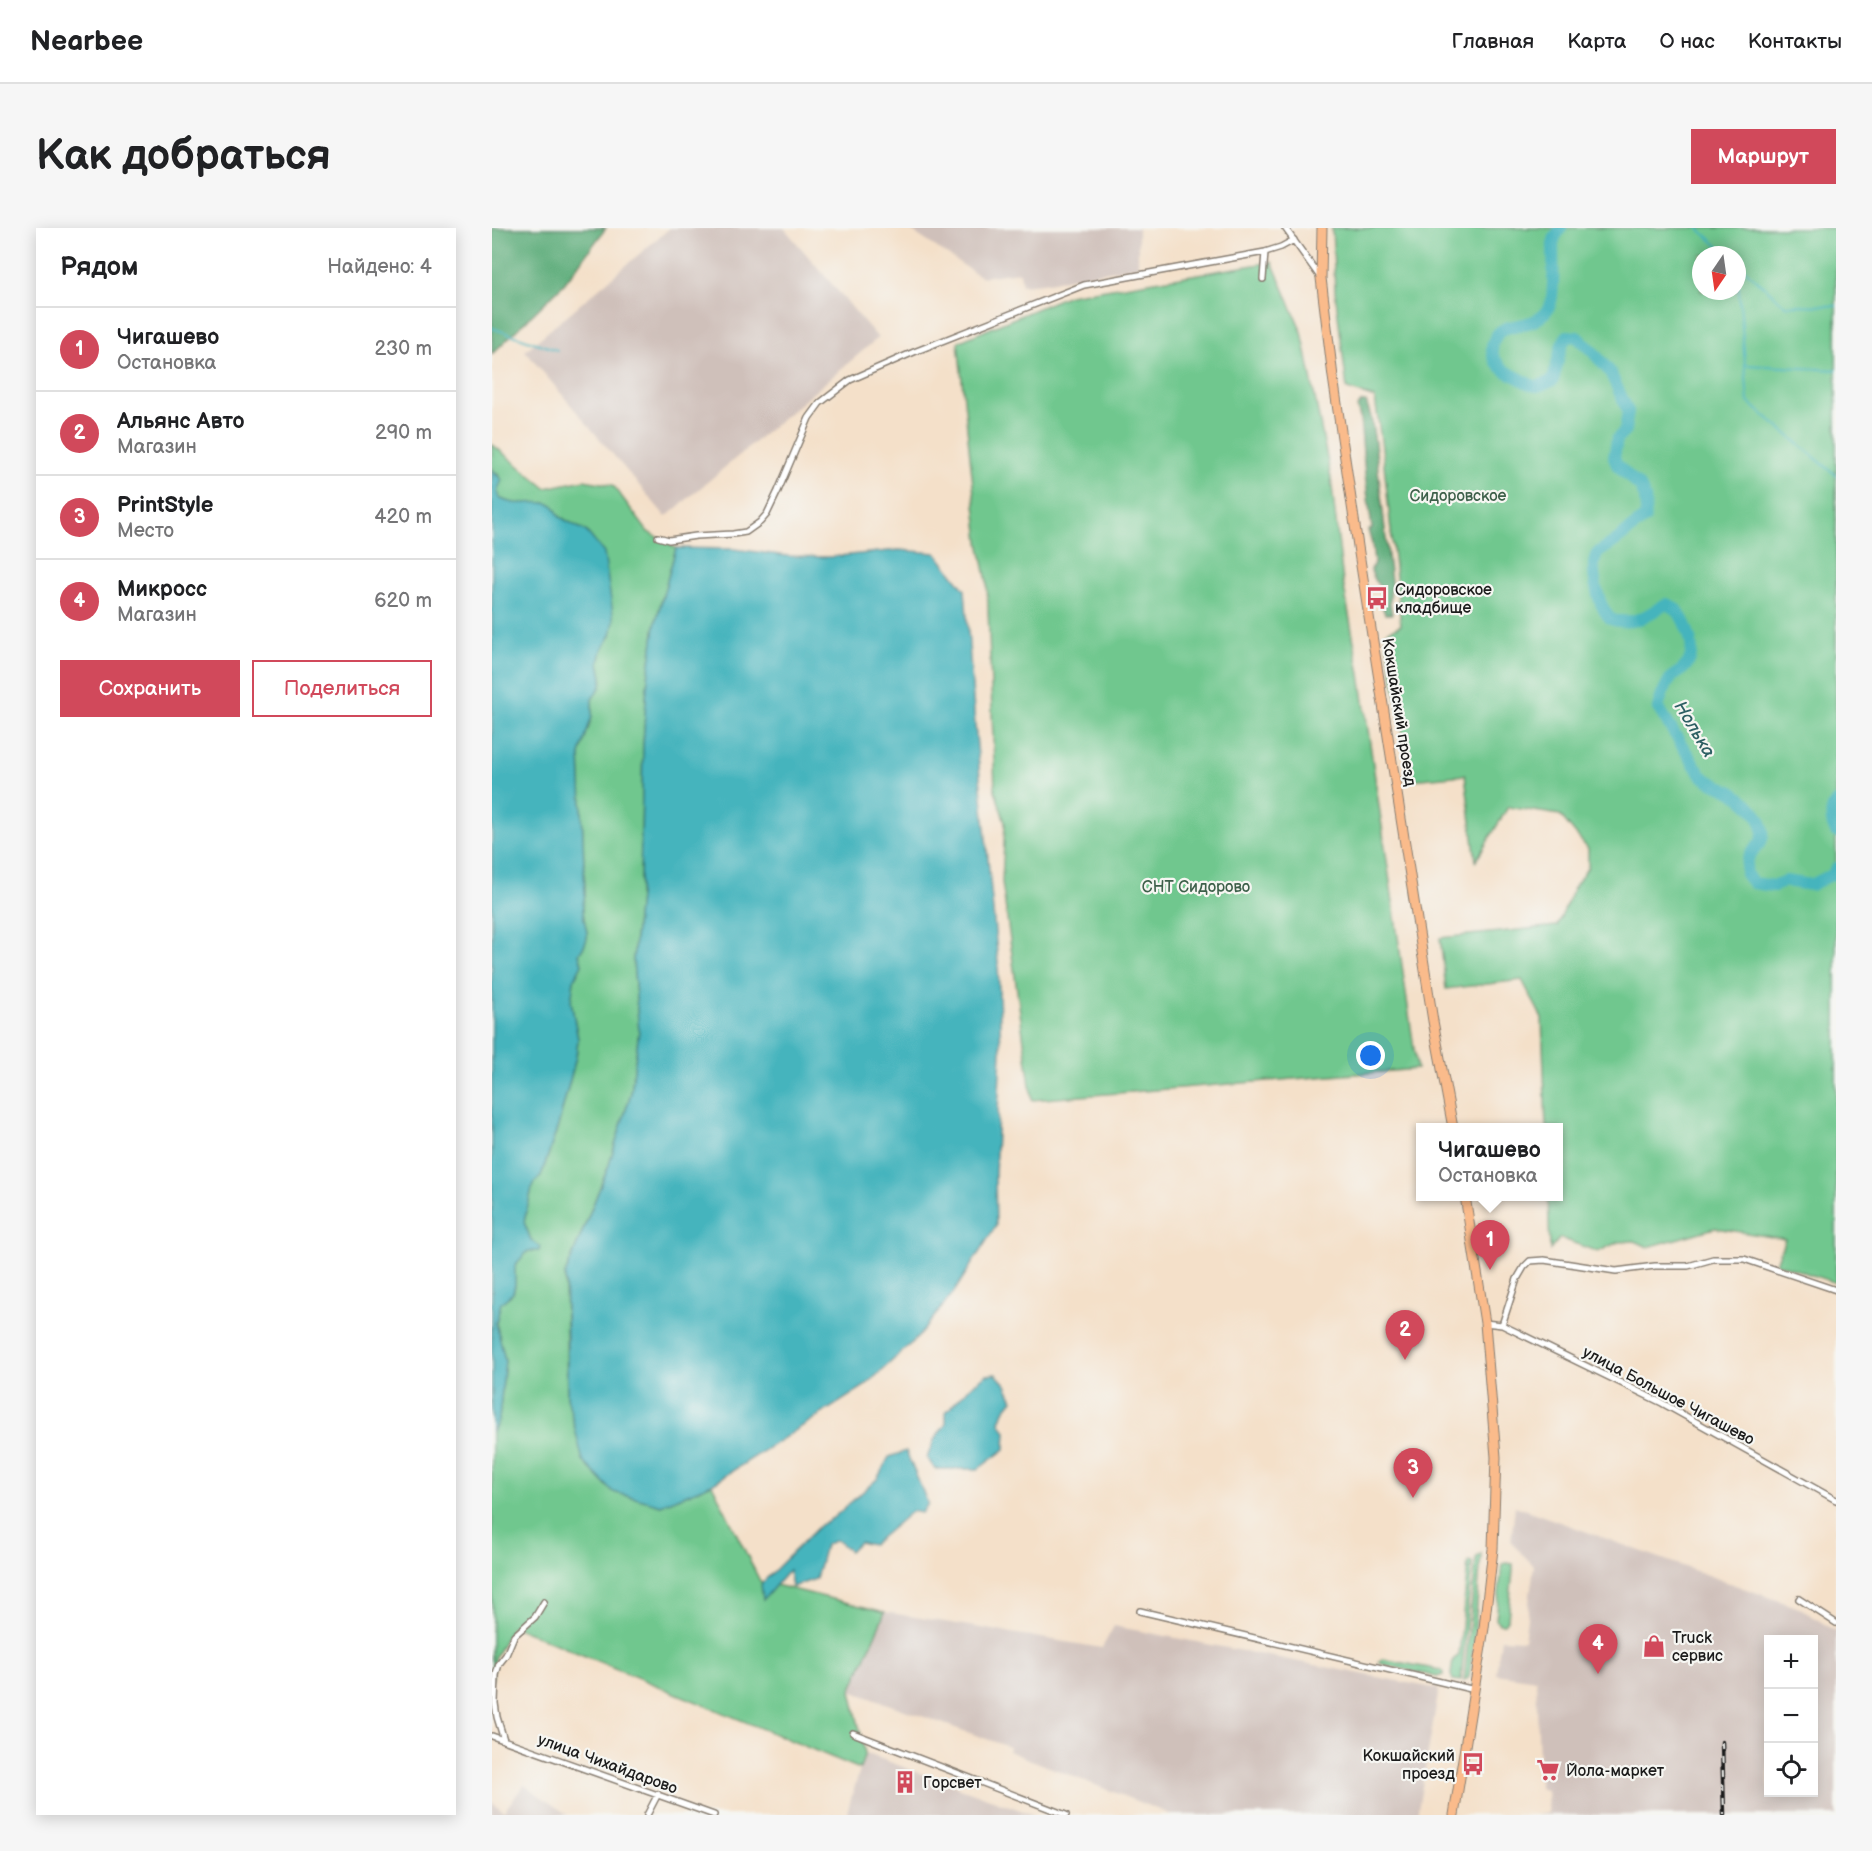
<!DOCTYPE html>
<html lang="ru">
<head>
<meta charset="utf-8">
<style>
  body { margin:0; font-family:"Balsamiq Sans",sans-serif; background:#f6f6f6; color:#202124 }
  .controls { position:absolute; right:18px; bottom:18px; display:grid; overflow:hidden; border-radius:0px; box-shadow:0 3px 15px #0003 }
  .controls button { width:54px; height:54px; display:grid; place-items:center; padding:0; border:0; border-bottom:2px solid #e0e0e0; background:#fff; color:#202124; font:30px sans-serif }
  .compass { position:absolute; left:1200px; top:18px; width:54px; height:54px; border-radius:50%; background:#fff; box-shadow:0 3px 15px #0003; rotate:193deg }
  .you { position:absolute; left:879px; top:828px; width:21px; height:21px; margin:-15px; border:4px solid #fff; border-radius:50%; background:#1a73e8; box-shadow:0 0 0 9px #1a73e833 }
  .badge { display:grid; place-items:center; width:39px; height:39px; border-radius:50%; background:#d1495b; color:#fff; font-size:20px; font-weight:700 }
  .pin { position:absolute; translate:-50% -50px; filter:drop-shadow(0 2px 3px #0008) }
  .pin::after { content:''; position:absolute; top:32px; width:21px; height:18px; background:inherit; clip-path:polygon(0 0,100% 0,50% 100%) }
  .popup { position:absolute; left:924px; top:895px; width:147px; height:78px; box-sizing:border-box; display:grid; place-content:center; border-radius:0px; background:#fff; filter:drop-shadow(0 2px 4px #0005); font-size:20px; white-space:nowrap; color:#757577 }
  .popup b { font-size:22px; color:#202124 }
  .popup::after { content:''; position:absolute; left:50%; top:100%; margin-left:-12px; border:12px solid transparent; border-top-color:#fff }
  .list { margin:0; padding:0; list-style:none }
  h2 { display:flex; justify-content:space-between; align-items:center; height:78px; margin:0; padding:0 24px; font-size:26px }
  h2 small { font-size:20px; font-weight:400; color:#757577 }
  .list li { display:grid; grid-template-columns:39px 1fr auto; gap:18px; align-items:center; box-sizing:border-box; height:84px; padding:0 24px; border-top:2px solid #e0e0e0 }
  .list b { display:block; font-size:22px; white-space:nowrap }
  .list p { margin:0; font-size:20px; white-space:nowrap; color:#757577 }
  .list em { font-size:20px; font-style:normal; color:#757577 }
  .actions { display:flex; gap:12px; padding:18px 24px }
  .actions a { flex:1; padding:14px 0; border:2px solid #d1495b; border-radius:0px; text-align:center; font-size:21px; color:#d1495b }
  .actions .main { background:#d1495b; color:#fff }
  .icon { flex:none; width:33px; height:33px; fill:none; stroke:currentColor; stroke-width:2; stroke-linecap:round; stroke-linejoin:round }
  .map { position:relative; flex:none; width:1344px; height:1587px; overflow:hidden; border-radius:0px }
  header { display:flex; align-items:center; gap:36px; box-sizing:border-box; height:84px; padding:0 30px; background:#fff; border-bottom:2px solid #e0e0e0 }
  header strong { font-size:28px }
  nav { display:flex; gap:33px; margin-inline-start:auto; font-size:21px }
  .intro { display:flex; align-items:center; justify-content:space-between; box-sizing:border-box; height:144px; padding:0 36px }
  h1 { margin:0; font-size:42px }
  .button { padding:15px 27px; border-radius:0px; background:#d1495b; color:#fff; font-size:21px; font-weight:700 }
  main { display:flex; gap:36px; padding:0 36px }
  aside { flex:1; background:#fff; border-radius:0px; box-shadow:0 3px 15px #0003 }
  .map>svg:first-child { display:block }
  .industrial { fill:#cfc0ba; fill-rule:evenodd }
  .green { fill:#6fc78e; stroke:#467255; stroke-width:1.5; fill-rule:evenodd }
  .forest { fill:#5bac79; stroke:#3c644a; stroke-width:1.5 }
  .water { fill:#45b4bd; stroke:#30686c; stroke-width:1.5 }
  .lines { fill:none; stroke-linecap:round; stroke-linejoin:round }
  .stream { stroke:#45b4bd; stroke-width:2 }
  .river { stroke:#45b4bd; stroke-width:12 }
  .street-casing { stroke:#887e72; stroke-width:8 }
  .primary-casing { stroke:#887e72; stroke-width:11 }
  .street { stroke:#fff; stroke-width:5 }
  .primary { stroke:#fabb8b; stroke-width:9 }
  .rail-casing { stroke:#1c1c1c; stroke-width:4.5 }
  .rail { stroke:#f6f6f2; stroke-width:2; stroke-dasharray:7; stroke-linecap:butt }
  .labels { text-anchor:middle; stroke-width:4.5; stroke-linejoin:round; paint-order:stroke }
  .park-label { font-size:16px; fill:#3d604a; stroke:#f6f6f2 }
  .poi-label { font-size:16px; fill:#1c1c1c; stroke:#f6f6f2; text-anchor:start }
  .street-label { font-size:16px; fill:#1c1c1c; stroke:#f6f6f2 }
  .water-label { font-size:18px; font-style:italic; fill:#2e6064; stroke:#f6f6f2 }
</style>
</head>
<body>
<header>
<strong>Nearbee</strong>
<nav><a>Главная</a><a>Карта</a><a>О нас</a><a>Контакты</a></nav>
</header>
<div class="intro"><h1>Как добраться</h1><a class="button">Маршрут</a></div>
<main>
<aside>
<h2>Рядом<small>Найдено: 4</small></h2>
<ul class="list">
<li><span class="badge">1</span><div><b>Чигашево</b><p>Остановка</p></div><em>230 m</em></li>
<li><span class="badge">2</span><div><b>Альянс Авто</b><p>Магазин</p></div><em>290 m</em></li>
<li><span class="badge">3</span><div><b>PrintStyle</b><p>Место</p></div><em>420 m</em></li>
<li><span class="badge">4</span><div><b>Микросс</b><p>Магазин</p></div><em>620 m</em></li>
</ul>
<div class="actions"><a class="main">Сохранить</a><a>Поделиться</a></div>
</aside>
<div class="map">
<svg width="1344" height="1587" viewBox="0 0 1344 1587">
  <rect width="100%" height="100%" fill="#f6f6f2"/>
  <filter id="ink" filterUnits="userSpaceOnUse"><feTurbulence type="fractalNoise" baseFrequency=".0167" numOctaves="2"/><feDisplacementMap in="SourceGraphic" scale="12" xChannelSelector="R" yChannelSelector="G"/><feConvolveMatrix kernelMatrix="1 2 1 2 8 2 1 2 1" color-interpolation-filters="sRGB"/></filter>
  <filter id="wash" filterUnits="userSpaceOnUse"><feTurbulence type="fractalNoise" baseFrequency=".008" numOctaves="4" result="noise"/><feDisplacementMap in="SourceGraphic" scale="24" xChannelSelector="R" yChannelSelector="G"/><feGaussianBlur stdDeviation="1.35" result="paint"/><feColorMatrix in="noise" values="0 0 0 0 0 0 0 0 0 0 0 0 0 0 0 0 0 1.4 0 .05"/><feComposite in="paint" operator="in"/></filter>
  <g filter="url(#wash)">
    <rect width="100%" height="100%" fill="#f4e0c9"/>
    <path class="industrial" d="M178,0H292L386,110L174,289L33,123Z
      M415,0H646V38L551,55L530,57L528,44L489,49Z
      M1023,1278L1310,1381L1344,1404V1587H1041L1056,1585L1055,1563L1048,1560L1044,1452L1004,1446L1009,1411L1032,1412L1042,1338L1019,1314ZM1276,1412H1322V1564H1276Z
      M393,1384L610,1420L622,1398L947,1461L925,1587H680L516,1523L517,1519L359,1463Z
      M373,1525L542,1587H362L355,1584Z
      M32,1557L76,1587H0V1574L12,1583Z"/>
    <path class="green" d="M840,0H1344V1055L1284,1035L1293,1011L1223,1000L1156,1019L1143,1013L1126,1014L1106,1024L1068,1010L1058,1022L1056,969L1067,968V900L1054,899L1050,790L1030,752L954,761L948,710L1065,698L1082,660L1096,639V621L1068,587L1016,579L984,633L973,547L919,552L893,405L909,397L891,227L883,170L855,161L843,63ZM1209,27H1245V63H1209Z
      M780,34L810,104L839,250L851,354L868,446L925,841L540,872L510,654L513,595L503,562L495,354L487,314L466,114L577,67Z
      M0,216L54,260L92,252L121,257L156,304L184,320L163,397L155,458L151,517L148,658L141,733L147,803L139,865L117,937L73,1047L75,1169L168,1277L220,1256L268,1353L393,1384L359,1463L373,1525L368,1541L20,1398L4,1428L0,1453V1204L7,1191L13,1132L4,1095L8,1075L21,1065L23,1057L22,1037L36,1023L39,1012L32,994L41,956L49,948L66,898L84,829L86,811L79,773L82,752L90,736L87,726C102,705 92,704 91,682C90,677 92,671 93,667L88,526L100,488V471L109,458L110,449L107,435L110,422L119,407L95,304L68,289L54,275L18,276L7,270L5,263L8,248L0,242Z
      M989,1326L982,1414L977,1449L972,1453L984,1330Z
      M976,1334H980L969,1453L961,1452L959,1447L961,1432L967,1427Z
      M1014,1335L1021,1336V1342L1016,1391L1012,1396H1007L1004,1391L1010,1338Z
      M890,1431L948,1442L951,1444V1447L945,1449L890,1436L887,1433Z"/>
    <path class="forest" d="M0,0H114L72,56L0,126Z
      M870,174H874L879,189L883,215L899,353L898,376L900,386H893L889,375L888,359L882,352L879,342L882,334L880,316L876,302L880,301L873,247L868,190L865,179Z"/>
    <path class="water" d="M0,242L10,252L5,263L7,270C27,281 42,270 61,277L68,289L95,304L112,325L122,393L119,407L110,422L107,435L110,449L109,458L100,471V488L88,526L93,667C92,671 90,677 91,682C92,704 102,705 87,726L90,736L82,752L79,773L86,811L84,829L66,898L49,948L41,956L32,994L39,1012L48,1018L47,1023H36L23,1037V1057L21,1065L9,1075L4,1095L13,1132L7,1191L0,1204Z
      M184,320L242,321L296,328L337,329L407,322L444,325L473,362L483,497L506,734L509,824L503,946L504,998L462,1064L426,1109L373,1158L220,1256L169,1277L121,1264L91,1233L75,1169V1113L73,1047L117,937L139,865L147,803L141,733L148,658L151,517L155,458L163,397Z
      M504,1146L514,1157L521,1172L512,1183L508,1194L514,1204L513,1221L486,1241H443L435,1230L442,1212L454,1196V1184L478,1159L494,1147Z
      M414,1223L436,1276L429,1285L420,1283L380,1317L367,1314L358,1323L344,1312L333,1317L324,1351L300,1359L297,1342L271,1372L269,1356L328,1297L341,1290L385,1251L397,1229Z"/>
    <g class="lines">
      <path class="stream" d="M1206,0L1236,27
        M1245,35L1293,77L1344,78
        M1245,37L1256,174L1344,247
        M0,100L65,122
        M1254,137L1344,142"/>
      <path class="river" d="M1069,0L1063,9L1061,16C1061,31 1063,65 1058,77C1044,105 1014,91 1004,108C992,128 1010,143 1027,150C1032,153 1038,158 1044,158C1050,158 1056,155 1061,152L1070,116L1075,108L1085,109L1101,124L1118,144L1136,183L1133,203L1125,211L1122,230L1125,237L1149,260L1153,270L1154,283L1153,290C1140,299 1129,310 1116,318C1112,321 1108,322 1105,326C1097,339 1106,376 1116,388C1118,391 1123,393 1128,393C1146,396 1159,384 1174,376C1184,378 1189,387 1193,396C1199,410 1205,428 1191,441C1188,444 1183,446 1180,449C1172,459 1169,469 1166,480L1209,547C1217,554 1224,556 1233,560C1251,569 1279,592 1269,614C1268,616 1265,618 1263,621C1255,629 1254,634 1254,646L1261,655L1282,658L1293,653L1319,657L1341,646L1344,640
        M1344,574C1337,583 1339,595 1344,604"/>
    </g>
  </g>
  <g filter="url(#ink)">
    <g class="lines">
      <g class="street-casing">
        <path id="street" d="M793,0L828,49
          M771,51L773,24
          M166,309L177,312L204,308L241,306L254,304L268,294L275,286L286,263L317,190L328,175L358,152L422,124L592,57L773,24L789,19L802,12
          M993,1095L1010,1097L1170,1175L1344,1272
          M1010,1097L1025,1051L1032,1039L1038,1033L1052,1032L1124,1043L1163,1038H1196L1221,1031H1252L1344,1062
          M1307,1371L1344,1395
          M648,1383L983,1462
          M361,1505L574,1587
          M0,1508L222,1587
          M12,1512L5,1489L3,1475L4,1447L7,1436L14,1427L22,1408L43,1389L52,1374
          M155,1587L166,1566"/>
      </g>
      <g class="primary-casing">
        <path id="primary" d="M830,0L829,50L841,149L867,325L941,793L961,900
          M962,1587L992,1400L1001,1321L1004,1229L993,1095L973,968"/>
      </g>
      <use href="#street" class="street"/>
      <use href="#primary" class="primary"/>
      <g class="rail-casing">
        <path id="rail" d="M1230,1514L1232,1587"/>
      </g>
      <use href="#rail" class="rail"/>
    </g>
  </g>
  <defs>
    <g id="bus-bare" transform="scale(1.8)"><path d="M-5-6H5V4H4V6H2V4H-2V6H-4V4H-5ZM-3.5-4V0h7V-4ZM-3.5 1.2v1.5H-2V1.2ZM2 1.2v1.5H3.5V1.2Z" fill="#d1495b" stroke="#f6f6f2" stroke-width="2.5" paint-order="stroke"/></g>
    <g id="shop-bare" transform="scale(1.8)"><path d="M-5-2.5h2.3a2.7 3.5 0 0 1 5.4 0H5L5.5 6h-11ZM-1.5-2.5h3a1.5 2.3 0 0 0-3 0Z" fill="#d1495b" stroke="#f6f6f2" stroke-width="2.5" paint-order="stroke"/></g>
    <g id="supermarket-bare" transform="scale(1.8)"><path d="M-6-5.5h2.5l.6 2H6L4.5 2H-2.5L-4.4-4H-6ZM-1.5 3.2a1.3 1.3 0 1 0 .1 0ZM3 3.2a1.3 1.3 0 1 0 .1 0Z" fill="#d1495b" stroke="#f6f6f2" stroke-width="2.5" paint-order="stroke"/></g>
    <g id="building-bare" transform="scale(1.8)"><path d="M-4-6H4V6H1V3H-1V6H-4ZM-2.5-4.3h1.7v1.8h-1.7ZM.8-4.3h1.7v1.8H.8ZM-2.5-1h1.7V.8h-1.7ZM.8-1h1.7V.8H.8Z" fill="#d1495b" stroke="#f6f6f2" stroke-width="2.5" paint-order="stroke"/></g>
  </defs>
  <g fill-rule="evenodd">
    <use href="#bus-bare" x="885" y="370"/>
    <use href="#shop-bare" x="1162" y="1418"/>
    <use href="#bus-bare" x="981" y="1536"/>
    <use href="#supermarket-bare" x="1056" y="1542"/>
    <use href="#building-bare" x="413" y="1554"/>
  </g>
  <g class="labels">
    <g class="park-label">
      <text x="966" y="273">Сидоровское</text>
      <text x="704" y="664">СНТ Сидорово</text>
    </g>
    <g class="poi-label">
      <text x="903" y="367">Сидоровское<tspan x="903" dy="18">кладбище</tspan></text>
      <text x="1180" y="1415">Truck<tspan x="1180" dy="18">сервис</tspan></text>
      <text x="963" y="1533" text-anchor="end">Кокшайский<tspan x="963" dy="18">проезд</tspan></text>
      <text x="1074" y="1548">Йола-маркет</text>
      <text x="431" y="1560">Горсвет</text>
    </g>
    <g class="street-label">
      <text transform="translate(908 484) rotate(81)" y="6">Кокшайский проезд</text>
      <text transform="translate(1177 1167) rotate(28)" y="6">улица Большое Чигашево</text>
      <text transform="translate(116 1535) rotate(20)" y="6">улица Чихайдарово</text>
    </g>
    <g class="water-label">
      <text transform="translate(1203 501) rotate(59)" y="6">Нолька</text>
    </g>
  </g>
</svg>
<div class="controls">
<button>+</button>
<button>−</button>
<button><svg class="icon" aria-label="locate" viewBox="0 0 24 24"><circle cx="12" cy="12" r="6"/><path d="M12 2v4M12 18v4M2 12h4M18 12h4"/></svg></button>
</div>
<svg class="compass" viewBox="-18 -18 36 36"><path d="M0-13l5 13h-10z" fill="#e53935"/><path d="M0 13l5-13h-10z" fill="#757577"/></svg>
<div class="you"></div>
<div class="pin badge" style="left:998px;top:1042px">1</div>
<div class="popup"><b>Чигашево</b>Остановка</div>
<div class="pin badge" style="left:913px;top:1132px">2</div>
<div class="pin badge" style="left:921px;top:1270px">3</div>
<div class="pin badge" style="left:1106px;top:1446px">4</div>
</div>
</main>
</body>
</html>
